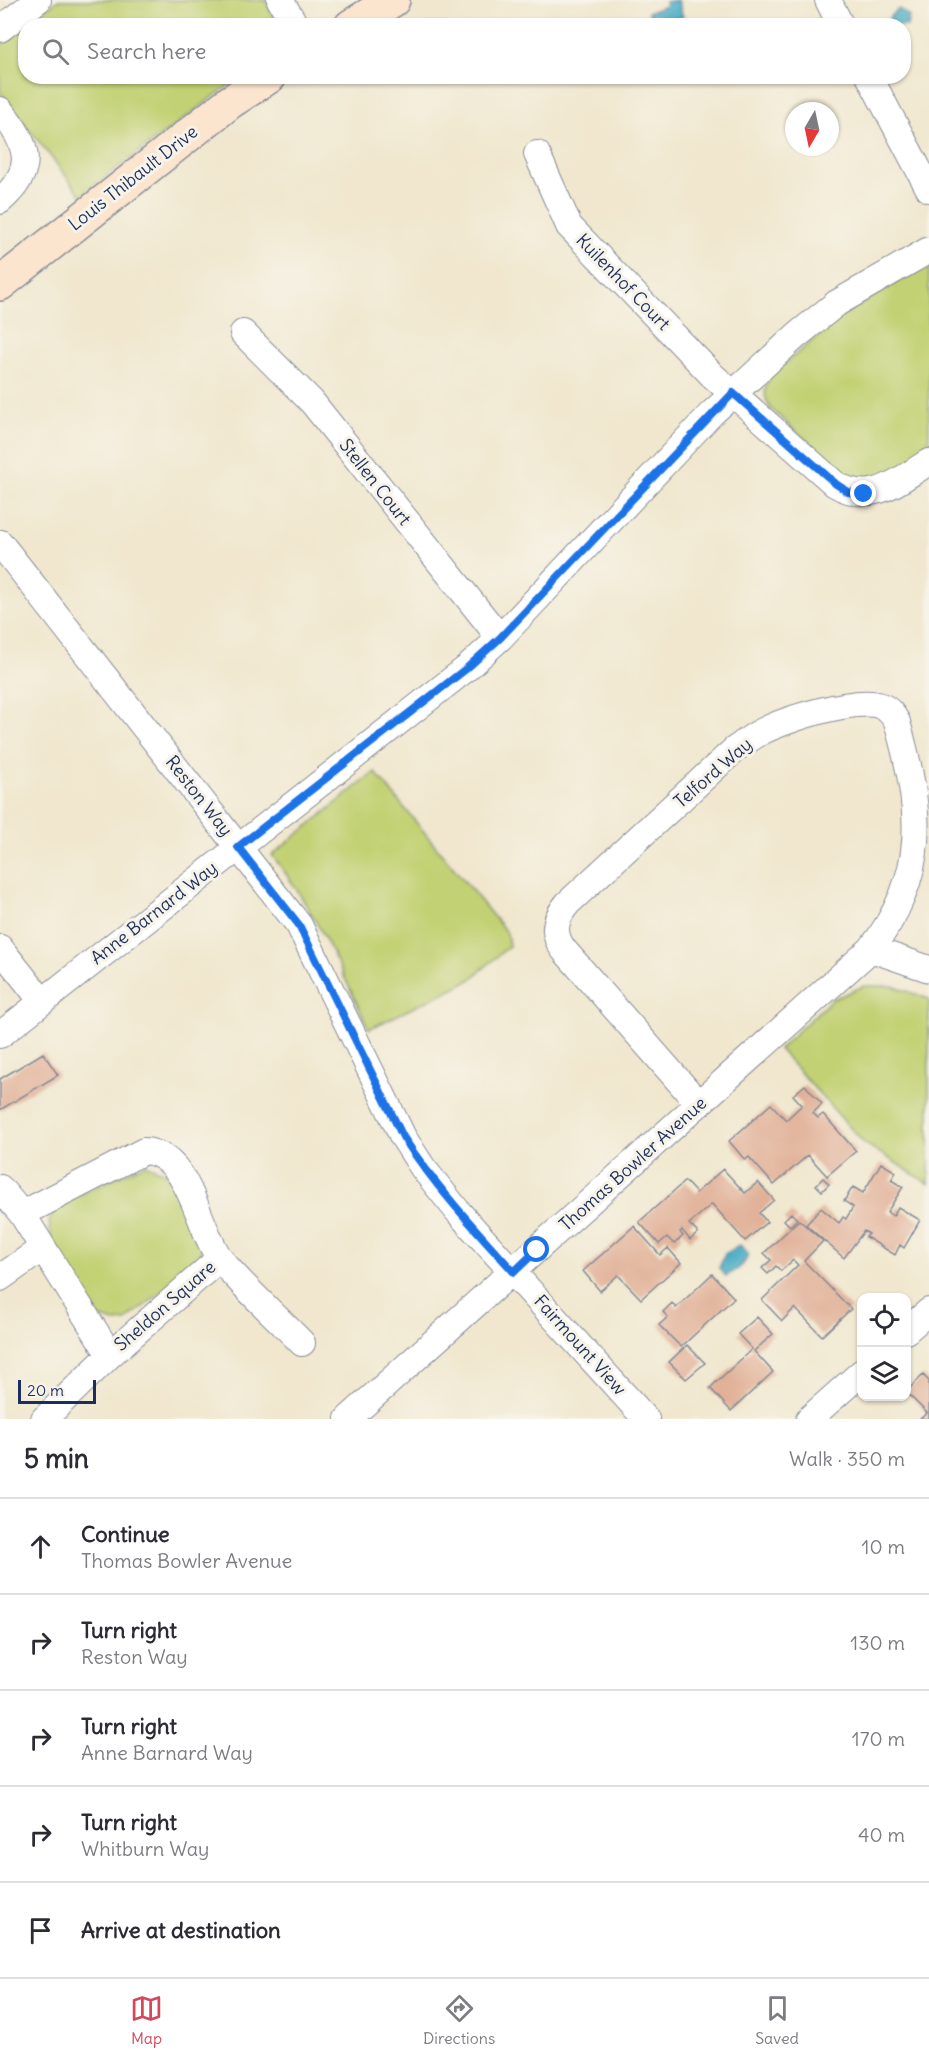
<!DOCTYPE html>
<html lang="en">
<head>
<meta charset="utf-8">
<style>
  body { margin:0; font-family:Delius,sans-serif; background:#f7f7f7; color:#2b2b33 }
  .controls { position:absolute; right:18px; bottom:18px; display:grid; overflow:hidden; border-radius:12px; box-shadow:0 2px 4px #0004 }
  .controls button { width:54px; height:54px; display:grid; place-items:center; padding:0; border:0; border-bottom:2px solid #e1e1e2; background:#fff; color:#2b2b33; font:30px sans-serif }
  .compass { position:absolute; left:785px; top:102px; width:54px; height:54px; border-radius:50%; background:#fff; box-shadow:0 2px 4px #0004; rotate:189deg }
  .scale { position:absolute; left:18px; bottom:15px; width:78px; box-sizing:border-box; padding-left:6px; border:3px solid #1b2f5e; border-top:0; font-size:16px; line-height:21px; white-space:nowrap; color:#1b2f5e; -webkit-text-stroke:4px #f7f3e8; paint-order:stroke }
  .stop { position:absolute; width:18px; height:18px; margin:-14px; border:4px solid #1a73e8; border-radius:50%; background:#fff }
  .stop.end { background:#1a73e8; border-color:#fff; box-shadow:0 2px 6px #0008 }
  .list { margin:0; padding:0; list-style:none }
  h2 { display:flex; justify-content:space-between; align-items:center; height:78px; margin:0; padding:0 24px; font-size:26px }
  h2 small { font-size:20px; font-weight:400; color:#7c7c81 }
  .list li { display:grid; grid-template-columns:39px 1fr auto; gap:18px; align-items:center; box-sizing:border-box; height:96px; padding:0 24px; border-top:2px solid #e1e1e2 }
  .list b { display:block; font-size:22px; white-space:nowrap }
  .list p { margin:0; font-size:20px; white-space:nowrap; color:#7c7c81 }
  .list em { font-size:20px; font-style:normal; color:#7c7c81 }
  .icon { flex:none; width:33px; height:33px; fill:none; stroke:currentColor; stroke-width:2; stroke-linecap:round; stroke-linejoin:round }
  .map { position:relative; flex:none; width:929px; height:1419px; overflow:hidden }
  .search { position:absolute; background:#fff; box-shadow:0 2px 4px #0004; left:18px; right:18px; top:18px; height:66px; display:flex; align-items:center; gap:15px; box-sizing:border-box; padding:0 21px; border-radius:24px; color:#7c7c81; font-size:22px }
  .sheet { height:558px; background:#fff }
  nav { display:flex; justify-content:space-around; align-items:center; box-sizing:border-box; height:84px; border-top:2px solid #e1e1e2; background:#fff; font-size:16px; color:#7c7c81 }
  nav a { display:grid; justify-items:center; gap:3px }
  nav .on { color:#d1495b }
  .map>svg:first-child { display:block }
  .green { fill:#c2d173; stroke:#6e8068; stroke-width:1.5 }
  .water { fill:#42a9c2; stroke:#2e6c90; stroke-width:1.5 }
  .building { fill:#e1b097 }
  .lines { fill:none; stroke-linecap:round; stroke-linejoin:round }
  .street-casing { stroke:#868b96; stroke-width:28 }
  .secondary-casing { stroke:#868b96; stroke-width:36 }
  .street { stroke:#fff; stroke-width:26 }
  .secondary { stroke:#fbe5cf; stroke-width:33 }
  .route { stroke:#1a73e8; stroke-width:8 }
  .labels { text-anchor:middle; stroke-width:6; stroke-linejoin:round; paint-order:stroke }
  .street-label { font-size:18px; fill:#1b2f5e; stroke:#f7f3e8 }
</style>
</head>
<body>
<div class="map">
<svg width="929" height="1419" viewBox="0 0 929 1419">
  <rect width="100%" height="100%" fill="#f7f3e8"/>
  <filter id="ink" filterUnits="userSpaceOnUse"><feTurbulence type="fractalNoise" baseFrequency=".0167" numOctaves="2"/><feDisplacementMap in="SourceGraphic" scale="12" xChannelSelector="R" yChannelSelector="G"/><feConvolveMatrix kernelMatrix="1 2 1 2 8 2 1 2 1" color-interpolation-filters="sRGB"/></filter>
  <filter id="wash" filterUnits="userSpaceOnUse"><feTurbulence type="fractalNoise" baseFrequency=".008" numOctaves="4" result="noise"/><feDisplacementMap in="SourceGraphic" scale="24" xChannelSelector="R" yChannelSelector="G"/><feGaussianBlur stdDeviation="1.35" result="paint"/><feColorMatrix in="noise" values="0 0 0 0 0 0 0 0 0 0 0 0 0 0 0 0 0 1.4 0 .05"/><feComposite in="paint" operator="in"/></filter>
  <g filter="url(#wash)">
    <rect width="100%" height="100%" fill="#f0e7ce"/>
    <path class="green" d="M58,0H265L277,25L26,26V76L240,77L81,195L0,92V45Z
      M929,262V450C902,465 873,489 843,473L770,408C763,396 763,384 774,373L841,316Z
      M375,772L507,933L509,946L470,980L369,1029C340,968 314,908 272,855Z
      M864,986H893L929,999V1184L864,1143L779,1049L831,1000Z
      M145,1164L166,1173L202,1247L201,1255L194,1266L125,1321L115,1322L98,1317L52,1240L49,1222L58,1205Z"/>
    <path class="water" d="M678,0L683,17L652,25L648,12L666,6L665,2Z
      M899,9L909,16L907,26L885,25L891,15Z
      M740,1245L748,1254C745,1266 737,1270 726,1276L719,1268L725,1254Z"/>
    <g id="blocks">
      <path class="building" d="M43,1053L58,1075L0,1110V1079Z
        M805,1085L822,1104L813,1113L818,1118L823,1114L856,1151L827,1176L808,1155L774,1185L749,1157L745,1160L729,1141L771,1104L786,1120L802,1105L793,1095Z
        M881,1163L896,1172L891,1180L903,1187L887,1212L893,1216L898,1207L920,1220L904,1248L900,1245L895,1255L866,1237L869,1234L864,1231L844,1258L806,1225L821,1208L839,1223L843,1217L846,1219L853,1207L844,1201L853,1187L863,1193Z
        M723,1169L745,1193L758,1182L774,1200L759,1213L767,1222L745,1241L712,1204L689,1224L698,1233L690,1240L682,1230L680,1232L683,1236L674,1244L667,1237L659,1244L639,1222L685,1181L696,1193Z
        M823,1178L829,1184L822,1191L816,1185Z
        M791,1213L797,1219L790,1226L784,1220Z
        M799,1220L823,1241L804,1261L851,1309L822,1336L795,1308L782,1321L762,1300L798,1265L793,1260L781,1271L776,1266L768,1274L762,1268L771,1260L764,1253Z
        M634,1226L660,1255L668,1248L681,1263L641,1299L618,1275L600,1291L583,1271Z
        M712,1274L734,1298L681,1347L659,1325L668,1317L663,1312L672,1303L676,1308Z
        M757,1317L773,1334L754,1351L773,1372L731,1411L710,1388L752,1349L738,1334Z
        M687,1345L705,1363L686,1379L669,1362Z
        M923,1375L929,1381V1419H920L927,1413L906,1392Z"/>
    </g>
  </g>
  <g filter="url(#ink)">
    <use href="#blocks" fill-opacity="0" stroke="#868b96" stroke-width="1.5"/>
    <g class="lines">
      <g class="street-casing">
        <path id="street" d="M280,0L296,26
          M828,0L841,26
          M0,29L38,0
          M869,76L929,189
          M0,110C29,145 37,169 0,201
          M537,154L569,226L712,375L835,484C872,506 897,481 929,462
          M243,333L312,402L500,638
          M0,543L299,925L403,1137L423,1168L460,1214L646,1419
          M0,948L42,1001
          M0,1035L467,668L500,638L711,414L796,336L837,303L929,250
          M699,1104L564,950C551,933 555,918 568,903L734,750C743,744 751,737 761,732C783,720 858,696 881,706C889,709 893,715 897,722C922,810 929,874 871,949
          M0,1188L22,1214L110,1355
          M22,1214L144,1151C191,1154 197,1229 221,1260C245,1289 276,1316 302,1343
          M0,1278L43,1248
          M906,1331L929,1311
          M44,1419L110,1355L220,1258
          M348,1419L871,949L929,969
          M809,1419L862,1372"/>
      </g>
      <g class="secondary-casing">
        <path id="secondary" d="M351,26L393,0
          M0,284L230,102L270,76"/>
      </g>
      <use href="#street" class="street"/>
      <use href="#secondary" class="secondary"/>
    </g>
  </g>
  <g class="lines" filter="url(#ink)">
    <path class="route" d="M537,1250L514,1272C474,1228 435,1186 403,1137L299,925L238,847L467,668L500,638L733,393L836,484L848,492L864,494"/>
  </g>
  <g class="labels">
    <g class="street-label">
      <text transform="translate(133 178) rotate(-38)" y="6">Louis Thibault Drive</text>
      <text transform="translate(623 282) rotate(46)" y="6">Kuilenhof Court</text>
      <text transform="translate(375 482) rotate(52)" y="6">Stellen Court</text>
      <text transform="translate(713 773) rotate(-41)" y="6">Telford Way</text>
      <text transform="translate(199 796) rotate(52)" y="6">Reston Way</text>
      <text transform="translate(154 913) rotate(-38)" y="6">Anne Barnard Way</text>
      <text transform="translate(633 1164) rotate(-42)" y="6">Thomas Bowler Avenue</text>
      <text transform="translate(165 1306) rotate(-41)" y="6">Sheldon Square</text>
      <text transform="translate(580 1345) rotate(48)" y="6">Fairmount View</text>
    </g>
  </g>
</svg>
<div class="controls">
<button><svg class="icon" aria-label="locate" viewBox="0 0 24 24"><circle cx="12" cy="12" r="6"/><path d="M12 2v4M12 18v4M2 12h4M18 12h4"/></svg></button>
<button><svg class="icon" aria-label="layers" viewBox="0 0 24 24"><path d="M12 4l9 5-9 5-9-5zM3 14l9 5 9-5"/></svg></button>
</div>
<svg class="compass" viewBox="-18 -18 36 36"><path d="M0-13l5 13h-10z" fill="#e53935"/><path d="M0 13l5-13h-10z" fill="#7c7c81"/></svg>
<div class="scale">20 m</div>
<div class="stop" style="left:537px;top:1250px"></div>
<div class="stop end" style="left:864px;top:494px"></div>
<div class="search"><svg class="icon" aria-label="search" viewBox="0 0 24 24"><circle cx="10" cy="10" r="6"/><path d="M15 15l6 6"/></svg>Search here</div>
</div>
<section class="sheet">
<h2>5 min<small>Walk · 350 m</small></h2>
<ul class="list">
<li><svg class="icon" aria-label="ahead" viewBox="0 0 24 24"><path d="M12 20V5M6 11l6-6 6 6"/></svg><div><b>Continue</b><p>Thomas Bowler Avenue</p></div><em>10 m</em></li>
<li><svg class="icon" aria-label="right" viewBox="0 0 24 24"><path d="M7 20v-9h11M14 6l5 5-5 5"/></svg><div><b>Turn right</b><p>Reston Way</p></div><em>130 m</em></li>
<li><svg class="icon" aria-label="right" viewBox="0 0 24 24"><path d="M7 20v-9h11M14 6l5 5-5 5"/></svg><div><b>Turn right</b><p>Anne Barnard Way</p></div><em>170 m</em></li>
<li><svg class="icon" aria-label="right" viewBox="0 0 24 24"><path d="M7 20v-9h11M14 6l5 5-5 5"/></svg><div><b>Turn right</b><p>Whitburn Way</p></div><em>40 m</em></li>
<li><svg class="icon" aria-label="arrive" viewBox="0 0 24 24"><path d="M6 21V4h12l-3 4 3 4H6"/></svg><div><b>Arrive at destination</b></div></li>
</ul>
</section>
<nav>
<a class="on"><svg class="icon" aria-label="map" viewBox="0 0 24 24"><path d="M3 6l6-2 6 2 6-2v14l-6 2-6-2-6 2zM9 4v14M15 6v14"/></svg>Map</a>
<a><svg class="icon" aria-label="directions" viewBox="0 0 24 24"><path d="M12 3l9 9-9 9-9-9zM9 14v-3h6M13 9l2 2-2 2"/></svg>Directions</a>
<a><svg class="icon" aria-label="saved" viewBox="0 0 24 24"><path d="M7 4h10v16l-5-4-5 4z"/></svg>Saved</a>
</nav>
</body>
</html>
